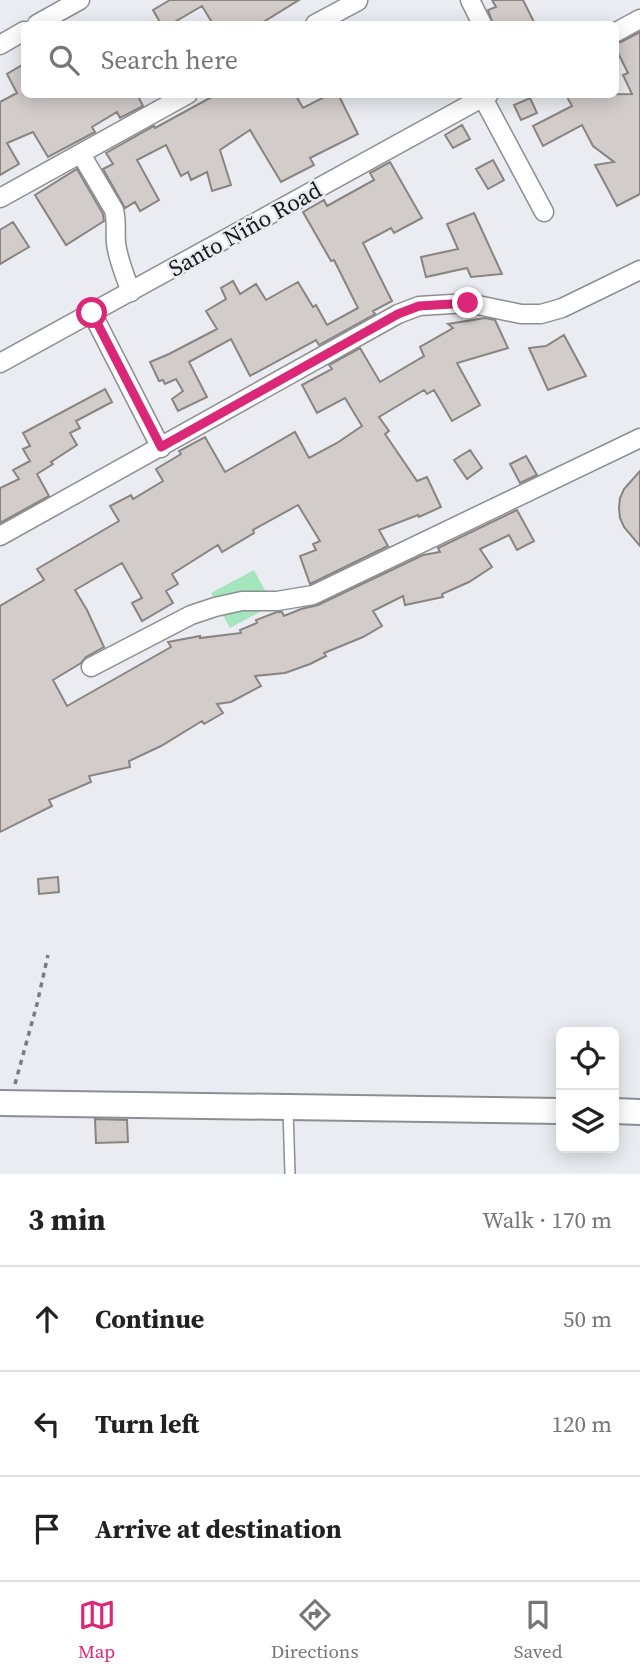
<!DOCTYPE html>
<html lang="en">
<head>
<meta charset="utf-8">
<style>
  body { margin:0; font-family:"Source Serif 4",serif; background:#f6f6f6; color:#222 }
  .controls { position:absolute; right:21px; bottom:21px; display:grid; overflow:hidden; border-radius:10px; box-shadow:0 4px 18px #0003 }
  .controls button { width:63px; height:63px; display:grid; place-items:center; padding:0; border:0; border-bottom:2px solid #e0e0e0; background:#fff; color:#222; font:35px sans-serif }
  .stop { position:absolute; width:21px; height:21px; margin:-16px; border:5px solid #db2777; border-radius:50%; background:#fff }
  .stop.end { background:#db2777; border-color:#fff; box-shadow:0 2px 7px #0008 }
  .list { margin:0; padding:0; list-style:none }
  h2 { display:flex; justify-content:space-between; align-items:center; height:91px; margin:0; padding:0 28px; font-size:30px }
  h2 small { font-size:23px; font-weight:400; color:#767676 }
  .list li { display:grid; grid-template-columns:46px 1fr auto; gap:21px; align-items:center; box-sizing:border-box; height:105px; padding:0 28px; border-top:2px solid #e0e0e0 }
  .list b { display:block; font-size:26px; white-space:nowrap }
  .list em { font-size:23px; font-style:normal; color:#767676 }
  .icon { flex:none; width:38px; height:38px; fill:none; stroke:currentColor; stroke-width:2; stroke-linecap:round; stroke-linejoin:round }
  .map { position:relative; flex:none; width:640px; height:1174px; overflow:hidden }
  .search { position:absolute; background:#fff; box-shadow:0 4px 18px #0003; left:21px; right:21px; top:21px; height:77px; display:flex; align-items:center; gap:18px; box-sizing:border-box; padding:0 24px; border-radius:10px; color:#767676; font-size:26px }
  .sheet { height:406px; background:#fff }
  nav { display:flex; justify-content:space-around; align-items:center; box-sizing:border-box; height:98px; border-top:2px solid #e0e0e0; background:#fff; font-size:19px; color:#767676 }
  nav a { display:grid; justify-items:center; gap:4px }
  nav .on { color:#db2777 }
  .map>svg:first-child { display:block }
  .green { fill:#a5e5bd }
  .building { fill:#d2cccb; stroke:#898482; stroke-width:2 }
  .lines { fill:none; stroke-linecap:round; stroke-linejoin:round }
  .lane-casing { stroke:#8c8e92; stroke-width:12 }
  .street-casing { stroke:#8c8e92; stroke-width:21 }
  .secondary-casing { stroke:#8c8e92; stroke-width:28 }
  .path { stroke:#7a7c7f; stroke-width:3.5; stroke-dasharray:5 5; stroke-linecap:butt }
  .lane { stroke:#fff; stroke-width:9 }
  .street { stroke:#fff; stroke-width:18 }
  .secondary { stroke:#fff; stroke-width:24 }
  .route { stroke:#db2777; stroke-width:9 }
  .labels { text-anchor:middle; stroke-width:5; stroke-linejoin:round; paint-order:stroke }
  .street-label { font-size:23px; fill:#171819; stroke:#eaecf1 }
</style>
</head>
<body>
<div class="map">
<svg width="640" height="1174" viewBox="0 0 640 1174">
  <rect width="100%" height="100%" fill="#eaecf1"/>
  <path class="green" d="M254,570L273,605L230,628L211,593Z"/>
  <path class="building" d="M170,0H299L260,24H213L202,6L171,24H161L153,10Z
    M492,0H523L535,24H493L488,10L496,7Z
    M640,32V194L617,206L595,165L614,162L593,146L582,125L543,146L533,126L572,106L566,95L632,94L623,75L628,73L615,47V43L621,42Z
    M24,64V94H137L143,106L120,118L117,112L92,127L95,132L48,157L33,132L7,143L19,164L0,175V102L17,93L7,74Z
    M217,94H295L303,108L330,94H338L358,134L310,158L314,165L281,182L250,130L220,150L231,185L212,191L207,172L191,180L188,172L181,176L166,145L137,160L159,200L140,211L135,202L125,208L103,169L113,164L106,153L154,126L155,128Z
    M530,98L537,113L521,120L514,105Z
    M462,125L470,139L453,148L445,135Z
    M493,160L504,180L488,189L476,169Z
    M390,162L422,218L394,233L391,228L363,243L392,301L373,311L375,314L319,345L316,340L250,376L231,339L189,362L207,397L178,411L172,399L183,391L176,379L165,384L163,380L159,381L150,362L169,354L217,329L206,311L226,299L221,288L233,281L240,294L256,284L266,300L298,282L313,307L316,305L327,325L358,308L334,260L331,261L303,212L324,200L327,206L374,180L370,173Z
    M77,169L103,214L104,221L66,245L35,195Z
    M474,213L502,274L471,277L467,268L426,277L421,257L458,249L447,224Z
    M13,222L29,247L0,264V230Z
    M485,318L495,320L508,348L457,363L480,405L452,421L434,390L427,394L424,390L379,417L389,431L385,434L417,481L427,477L441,507L419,517L418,515L379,530L388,546L310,584L300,556L316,550L313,544L320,541L298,505L253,530L254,533L222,552L218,545L172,574L178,584L166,591L173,603L142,621L132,603L142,598L122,563L75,590L87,610L104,647L86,657L81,663L53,680L67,706L171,647L168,642L200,636V638L241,633L240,630L257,623L256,620L277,612H282L284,616L301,609L318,605L423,555L440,552L438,548L517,510L534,541L517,550L509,535L480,549L492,567L469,582L442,594L443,597L405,605L403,596L373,611L382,626L363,637L324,653L326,656L310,664L285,673L255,676L261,686L231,702L217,704L223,713L204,724L202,721L161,746L129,761L130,767L89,776L91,782L49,800L52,806L0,832V606L44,580L37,569L119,521L110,506L131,495L133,499L163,481L156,469L181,454L179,451L205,437L225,472L295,432L309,458L337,443L362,426L345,398L317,413L302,385L332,369L329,365L360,348L380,382L424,356L420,347L453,328L448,324Z
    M564,335L586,376L548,390L529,348L546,346Z
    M105,389L112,402L76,421L80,428L70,433L77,445L51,462L53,464L37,474L49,496L0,523V488L19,479L13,470L30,461L23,449L30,446L23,433Z
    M470,450L482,468L467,479L454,460Z
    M526,456L537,475L520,483L510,464Z
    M640,471V546L624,527L620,518L619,508L620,498L624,489Z
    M58,877L59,892L39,894L38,879Z
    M95,1119L127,1120L128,1142L96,1143Z"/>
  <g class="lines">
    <g class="lane-casing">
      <path id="lane" d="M288,1109L290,1174"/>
    </g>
    <g class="street-casing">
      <path id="street" d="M470,0L482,24
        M37,24L80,0
        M315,24L358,1
        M616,32L640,19
        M0,45L24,31
        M483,98L544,212
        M81,154L114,210C117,221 115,232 116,243C118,260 125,276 131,292
        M0,198L188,94
        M92,313L161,448
        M0,363L489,94
        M0,536L398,314L419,306L468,303L521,314H541L562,308L640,270
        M91,667L191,615L215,607L242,601H277L313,595L640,438"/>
    </g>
    <g class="secondary-casing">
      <path id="secondary" d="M0,1103L561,1111
        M614,1111L640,1112"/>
    </g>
    <path class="path" d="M15,1084L37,1004L48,955"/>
    <use href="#lane" class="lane"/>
    <use href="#street" class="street"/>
    <use href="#secondary" class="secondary"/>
  </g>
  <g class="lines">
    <path class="route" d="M92,313L161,447L398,314L419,306L468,303"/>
  </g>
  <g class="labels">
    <g class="street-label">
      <text transform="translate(245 229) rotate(-29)" y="8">Santo Niño Road</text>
    </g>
  </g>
</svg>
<div class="controls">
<button><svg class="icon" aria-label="locate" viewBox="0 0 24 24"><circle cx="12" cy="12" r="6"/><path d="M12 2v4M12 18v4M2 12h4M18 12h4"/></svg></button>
<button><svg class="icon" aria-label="layers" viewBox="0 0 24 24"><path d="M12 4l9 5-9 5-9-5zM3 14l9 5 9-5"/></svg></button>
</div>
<div class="stop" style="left:92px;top:313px"></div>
<div class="stop end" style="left:468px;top:303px"></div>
<div class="search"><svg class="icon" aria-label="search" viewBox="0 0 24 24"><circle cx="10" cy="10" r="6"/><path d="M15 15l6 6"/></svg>Search here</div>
</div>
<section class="sheet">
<h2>3 min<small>Walk · 170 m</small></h2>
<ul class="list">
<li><svg class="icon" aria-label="ahead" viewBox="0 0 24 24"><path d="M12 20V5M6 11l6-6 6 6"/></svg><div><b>Continue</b></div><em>50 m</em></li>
<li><svg class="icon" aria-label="left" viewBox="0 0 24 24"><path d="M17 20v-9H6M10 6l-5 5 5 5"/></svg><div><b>Turn left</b></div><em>120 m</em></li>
<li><svg class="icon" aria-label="arrive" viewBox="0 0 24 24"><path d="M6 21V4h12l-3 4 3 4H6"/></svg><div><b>Arrive at destination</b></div></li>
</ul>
</section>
<nav>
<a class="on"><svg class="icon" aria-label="map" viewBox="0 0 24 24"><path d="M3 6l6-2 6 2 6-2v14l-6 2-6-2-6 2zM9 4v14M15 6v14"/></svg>Map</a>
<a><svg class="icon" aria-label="directions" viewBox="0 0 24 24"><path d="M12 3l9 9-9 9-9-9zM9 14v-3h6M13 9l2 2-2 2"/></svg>Directions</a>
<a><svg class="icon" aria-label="saved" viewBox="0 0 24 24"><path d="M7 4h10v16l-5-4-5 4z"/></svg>Saved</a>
</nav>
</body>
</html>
